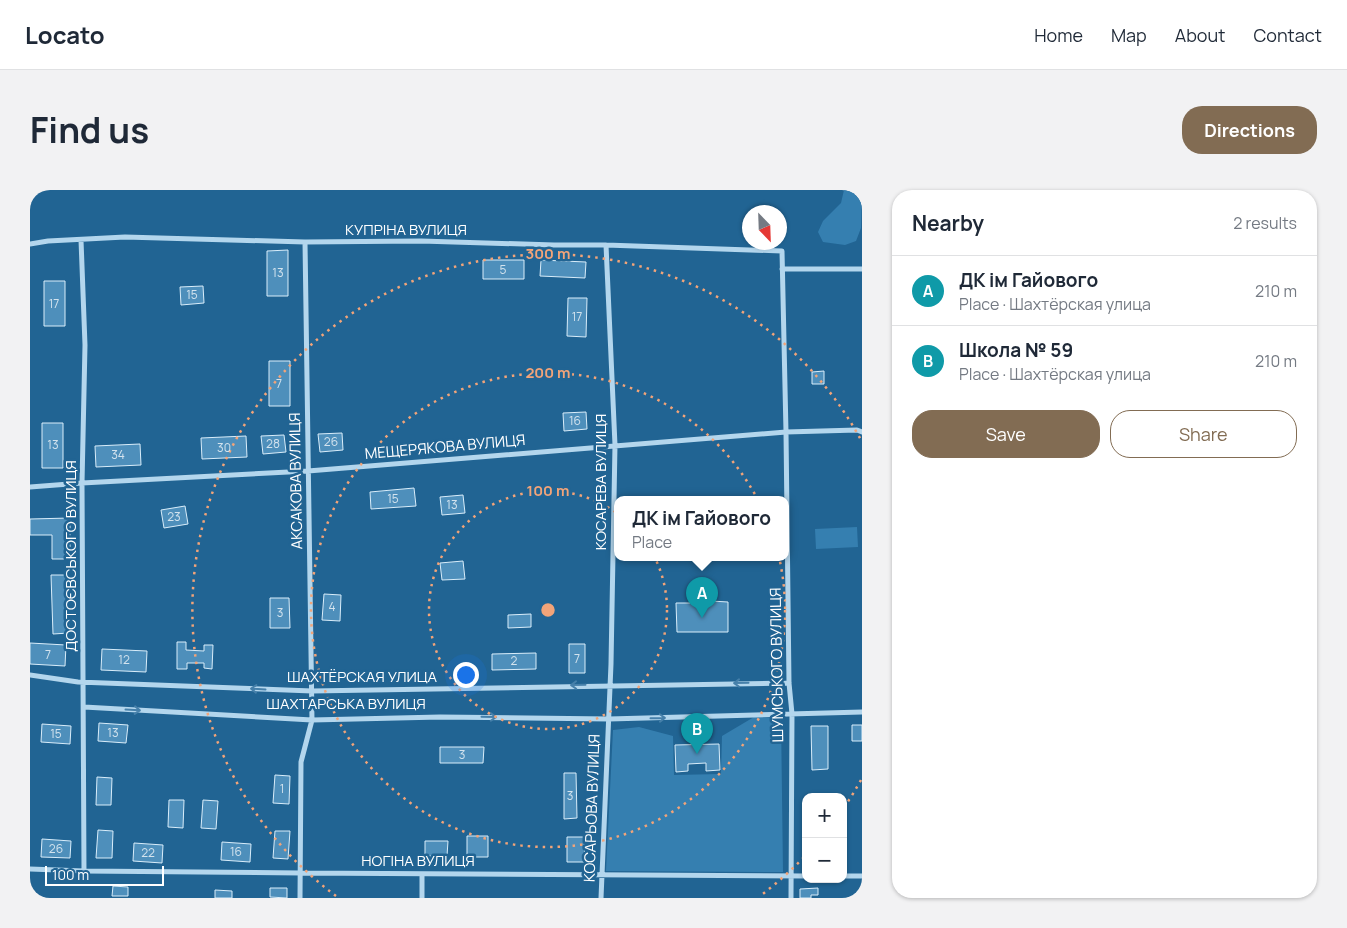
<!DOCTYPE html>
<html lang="en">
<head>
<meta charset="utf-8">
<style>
  body { margin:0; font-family:Manrope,sans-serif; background:#f2f2f3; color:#1f2937 }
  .controls { position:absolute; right:15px; bottom:15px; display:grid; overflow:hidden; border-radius:10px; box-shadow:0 1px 4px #0004 }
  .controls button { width:45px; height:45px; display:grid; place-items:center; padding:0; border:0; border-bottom:1px solid #e0e1e3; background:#fff; color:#1f2937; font:25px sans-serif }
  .compass { position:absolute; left:712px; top:15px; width:45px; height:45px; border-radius:50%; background:#fff; box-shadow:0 1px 4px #0004; rotate:157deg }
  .scale { position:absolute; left:15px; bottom:12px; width:119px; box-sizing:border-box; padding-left:5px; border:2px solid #fff; border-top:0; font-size:14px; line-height:18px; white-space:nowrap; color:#fff; -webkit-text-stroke:4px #216493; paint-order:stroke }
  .you { position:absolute; left:435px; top:484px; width:18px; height:18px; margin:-12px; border:4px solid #fff; border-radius:50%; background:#1a73e8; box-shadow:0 0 0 8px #1a73e833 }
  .badge { display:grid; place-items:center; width:32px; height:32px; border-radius:50%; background:#826c53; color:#fff; font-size:16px; font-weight:700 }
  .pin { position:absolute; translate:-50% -41px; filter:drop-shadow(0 1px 2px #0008) }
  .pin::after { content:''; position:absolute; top:26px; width:18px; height:15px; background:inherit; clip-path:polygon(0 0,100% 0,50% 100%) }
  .popup { position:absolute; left:584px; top:306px; width:175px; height:65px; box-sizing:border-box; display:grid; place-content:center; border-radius:10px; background:#fff; filter:drop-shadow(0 1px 4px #0005); font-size:16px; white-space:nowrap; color:#747a83 }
  .popup b { font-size:19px; color:#1f2937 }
  .popup::after { content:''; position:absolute; left:50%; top:100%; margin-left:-10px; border:10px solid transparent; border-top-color:#fff }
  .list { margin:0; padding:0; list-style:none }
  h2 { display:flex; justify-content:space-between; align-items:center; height:65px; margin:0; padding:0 20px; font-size:21px }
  h2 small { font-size:16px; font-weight:400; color:#747a83 }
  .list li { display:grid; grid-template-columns:32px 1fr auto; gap:15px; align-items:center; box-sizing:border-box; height:70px; padding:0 20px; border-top:1px solid #e0e1e3 }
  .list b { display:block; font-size:19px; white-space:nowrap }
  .list p { margin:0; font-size:16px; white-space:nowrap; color:#747a83 }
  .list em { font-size:16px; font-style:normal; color:#747a83 }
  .actions { display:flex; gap:10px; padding:15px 20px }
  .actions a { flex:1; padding:11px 0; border:1px solid #826c53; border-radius:20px; text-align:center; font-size:18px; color:#826c53 }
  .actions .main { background:#826c53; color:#fff }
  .map { position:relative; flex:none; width:832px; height:708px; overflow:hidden; border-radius:20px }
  header { display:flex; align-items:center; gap:30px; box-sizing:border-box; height:70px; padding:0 25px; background:#fff; border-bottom:1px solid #e0e1e3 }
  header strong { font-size:24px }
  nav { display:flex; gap:28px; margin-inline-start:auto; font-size:18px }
  .intro { display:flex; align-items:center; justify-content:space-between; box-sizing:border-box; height:120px; padding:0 30px }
  h1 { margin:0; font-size:35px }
  .button { padding:12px 22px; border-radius:20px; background:#826c53; color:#fff; font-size:18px; font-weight:700 }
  main { display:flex; gap:30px; padding:0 30px }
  aside { flex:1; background:#fff; border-radius:20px; box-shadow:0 1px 4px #0004 }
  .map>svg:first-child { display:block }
  .green { fill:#357fb0 }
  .building { fill:#4e8fbb; stroke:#d9edfa }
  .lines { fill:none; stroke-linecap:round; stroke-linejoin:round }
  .minor { stroke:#b3d6ed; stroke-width:5 }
  .oneway { stroke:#4680aa }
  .ring { fill:none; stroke:#f2a479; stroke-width:2.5; stroke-dasharray:2.5 5 }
  .labels { text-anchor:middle; stroke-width:5; stroke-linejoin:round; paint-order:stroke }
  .number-label { font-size:12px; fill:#d3e3ee }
  .street-label { font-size:15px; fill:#fff; stroke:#216493 }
  .centre { fill:#f2a479; stroke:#216493; stroke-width:2.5 }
  .ring-label { font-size:15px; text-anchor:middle; font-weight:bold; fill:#f2a479; stroke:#216493; stroke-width:5; stroke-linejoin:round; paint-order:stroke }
</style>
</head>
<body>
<header>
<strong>Locato</strong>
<nav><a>Home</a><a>Map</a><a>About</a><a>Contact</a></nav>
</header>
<div class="intro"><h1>Find us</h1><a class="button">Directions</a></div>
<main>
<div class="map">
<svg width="832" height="708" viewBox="0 0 832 708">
  <rect width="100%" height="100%" fill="#216493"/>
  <path class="green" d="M814,0H832L831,38L826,51L815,55L793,52L788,42L793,31L811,13Z
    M827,337L828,357L786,359L785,339Z
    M724,527L751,528L753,682L576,681L583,540L609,537L643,546L644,585L691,584L692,546Z"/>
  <path class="building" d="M258,60V106H237V61Z
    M453,70H494V89H453Z
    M511,70L556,72L555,88L510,86Z
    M14,91H35V136H14Z
    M173,96L174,113L151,115L150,97Z
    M538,108H557L556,147L537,146Z
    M239,171H260V216H239Z
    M794,181V194H782V182Z
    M556,222L557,239L534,241L533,223Z
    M12,233H33V278H12Z
    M312,243L313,260L290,262L288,244Z
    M254,245L256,262L233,264L231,246Z
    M216,246L217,267L172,269L171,248Z
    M110,254L111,275L66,277L65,256Z
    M384,298L386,316L341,319L340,302Z
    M433,305L435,323L412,325L410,307Z
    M155,316L158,334L134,338L131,320Z
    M40,328V369H22V345H0V329Z
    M433,371L435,389L412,390L410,373Z
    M21,385H37L39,443L23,444Z
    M669,403H675L681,411L698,412V442H647L646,413H660L664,404Z
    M294,404L311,405L310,431L292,430Z
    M240,408H259L260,438H240Z
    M501,424V437L478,438V425Z
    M147,452H156V460L174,461V455H183L182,479L174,478V473H157V479H147Z
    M0,453L36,455L35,476L0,474Z
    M539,454H555V483H539Z
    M72,459L117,461L116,482L71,480Z
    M506,463V479L462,480V464Z
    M69,533L98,535L96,553L68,551Z
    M12,534L41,536L40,554L11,552Z
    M822,535H832V551H822Z
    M781,536H798V579L782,580Z
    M689,554L690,580L676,581V573L658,574V581L646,582L645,555Z
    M410,557H454L453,573H410Z
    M534,583H546L547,628L534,629Z
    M245,585L260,586L259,614L243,613Z
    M67,587L82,588L81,615H66Z
    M139,610H154L153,638L138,637Z
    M173,610L188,611L186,639L171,638Z
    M68,640L83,641L82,668H66Z
    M245,641H260L258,669L243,668Z
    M437,646H458V667H437Z
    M537,647H554L555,672H537Z
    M12,649L41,651L40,668L11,667Z
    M395,651H418L417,666H395Z
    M192,652L221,654L220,672L191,670Z
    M104,653L133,655L132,673L103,671Z
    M83,696L98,697V706H82Z
    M240,698H257V708L240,707Z
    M788,698V705H781V708H770V699Z
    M185,700L202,701V708H185Z"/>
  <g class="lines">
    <path class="minor" d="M51,50L55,155L52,293L54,681
      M0,54L18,51L95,47L275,52L391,51L524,55H576L752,61L756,242L759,493L762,524L761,708
      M752,79H832
      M0,297L52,293L278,281L756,242L827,240L832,242
      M0,485L48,492L282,501L759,493
      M54,517L282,530L410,527L579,529L832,522
      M0,679L54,681L271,683L776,686
      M813,686H832
      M270,708L271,572L282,530L275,52
      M392,708V684
      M571,708L581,474L585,255L576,55"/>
  </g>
  <defs><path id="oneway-shaft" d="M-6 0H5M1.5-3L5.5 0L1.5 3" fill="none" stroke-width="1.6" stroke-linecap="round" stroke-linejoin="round" transform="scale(1.25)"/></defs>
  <g class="oneway">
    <use href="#oneway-shaft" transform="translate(711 493) rotate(179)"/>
    <use href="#oneway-shaft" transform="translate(548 495) rotate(179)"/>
    <use href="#oneway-shaft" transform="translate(228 499) rotate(-177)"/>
    <use href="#oneway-shaft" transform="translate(103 520) rotate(3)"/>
    <use href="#oneway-shaft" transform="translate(459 527) rotate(1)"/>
    <use href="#oneway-shaft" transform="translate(628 528) rotate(-1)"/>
  </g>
  <g class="ring">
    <circle cx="518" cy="420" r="119"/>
    <circle cx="518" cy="420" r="237"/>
    <path d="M831 590A356 356 0 0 1 815 616M774 667A356 356 0 0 1 730 706M306 706A356 356 0 1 1 831 250"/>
  </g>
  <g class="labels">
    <g class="number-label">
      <text x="473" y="84">5</text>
      <text x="248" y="87">13</text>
      <text x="162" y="109">15</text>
      <text x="24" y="118">17</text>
      <text x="547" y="131">17</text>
      <text x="249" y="198">7</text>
      <text x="545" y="235">16</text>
      <text x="301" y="256">26</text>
      <text x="243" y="258">28</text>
      <text x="23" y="259">13</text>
      <text x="194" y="262">30</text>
      <text x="88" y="269">34</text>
      <text x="363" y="313">15</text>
      <text x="422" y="319">13</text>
      <text x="144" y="331">23</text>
      <text x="302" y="421">4</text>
      <text x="250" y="427">3</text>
      <text x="18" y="469">7</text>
      <text x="547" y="473">7</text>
      <text x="94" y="474">12</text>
      <text x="484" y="475">2</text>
      <text x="83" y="547">13</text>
      <text x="26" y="548">15</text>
      <text x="432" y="569">3</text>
      <text x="252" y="603">1</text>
      <text x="540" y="610">3</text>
      <text x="26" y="663">26</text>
      <text x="206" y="666">16</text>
      <text x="118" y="667">22</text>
    </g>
    <g class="street-label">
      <text x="376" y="45">КУПРІНА ВУЛИЦЯ</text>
      <text transform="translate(415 257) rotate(-5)" y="5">МЕЩЕРЯКОВА ВУЛИЦЯ</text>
      <text transform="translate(266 291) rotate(-91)" y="5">АКСАКОВА ВУЛИЦЯ</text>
      <text transform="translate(571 292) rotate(-90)" y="5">КОСАРЕВА ВУЛИЦЯ</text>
      <text transform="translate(41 366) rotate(-90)" y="5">ДОСТОЄВСЬКОГО ВУЛИЦЯ</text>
      <text transform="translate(747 475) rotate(-91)" y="5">ШУМСЬКОГО ВУЛИЦЯ</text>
      <text x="332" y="492">ШАХТЁРСКАЯ УЛИЦА</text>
      <text x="316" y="519">ШАХТАРСЬКА ВУЛИЦЯ</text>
      <text transform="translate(562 618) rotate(-88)" y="5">КОСАРЬОВА ВУЛИЦЯ</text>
      <text x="388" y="676">НОГІНА ВУЛИЦЯ</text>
    </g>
  </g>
  <circle cx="518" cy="420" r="8" class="centre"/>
  <g class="ring-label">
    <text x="518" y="69">300 m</text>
    <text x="518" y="188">200 m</text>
    <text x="518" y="306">100 m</text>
  </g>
</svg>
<div class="controls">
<button>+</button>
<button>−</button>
</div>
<svg class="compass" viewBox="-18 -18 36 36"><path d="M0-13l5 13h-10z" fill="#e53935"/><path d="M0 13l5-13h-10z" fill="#747a83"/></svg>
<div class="scale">100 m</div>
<div class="you"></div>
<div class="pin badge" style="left:672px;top:428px;background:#0f9aa8">A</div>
<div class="popup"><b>ДК ім Гайового</b>Place</div>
<div class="pin badge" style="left:667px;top:564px;background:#0f9aa8">B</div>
</div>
<aside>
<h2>Nearby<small>2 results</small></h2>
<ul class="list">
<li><span class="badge" style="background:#0f9aa8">A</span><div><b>ДК ім Гайового</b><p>Place · Шахтёрская улица</p></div><em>210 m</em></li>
<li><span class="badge" style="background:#0f9aa8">B</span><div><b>Школа № 59</b><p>Place · Шахтёрская улица</p></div><em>210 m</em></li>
</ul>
<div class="actions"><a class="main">Save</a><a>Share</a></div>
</aside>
</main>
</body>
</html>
